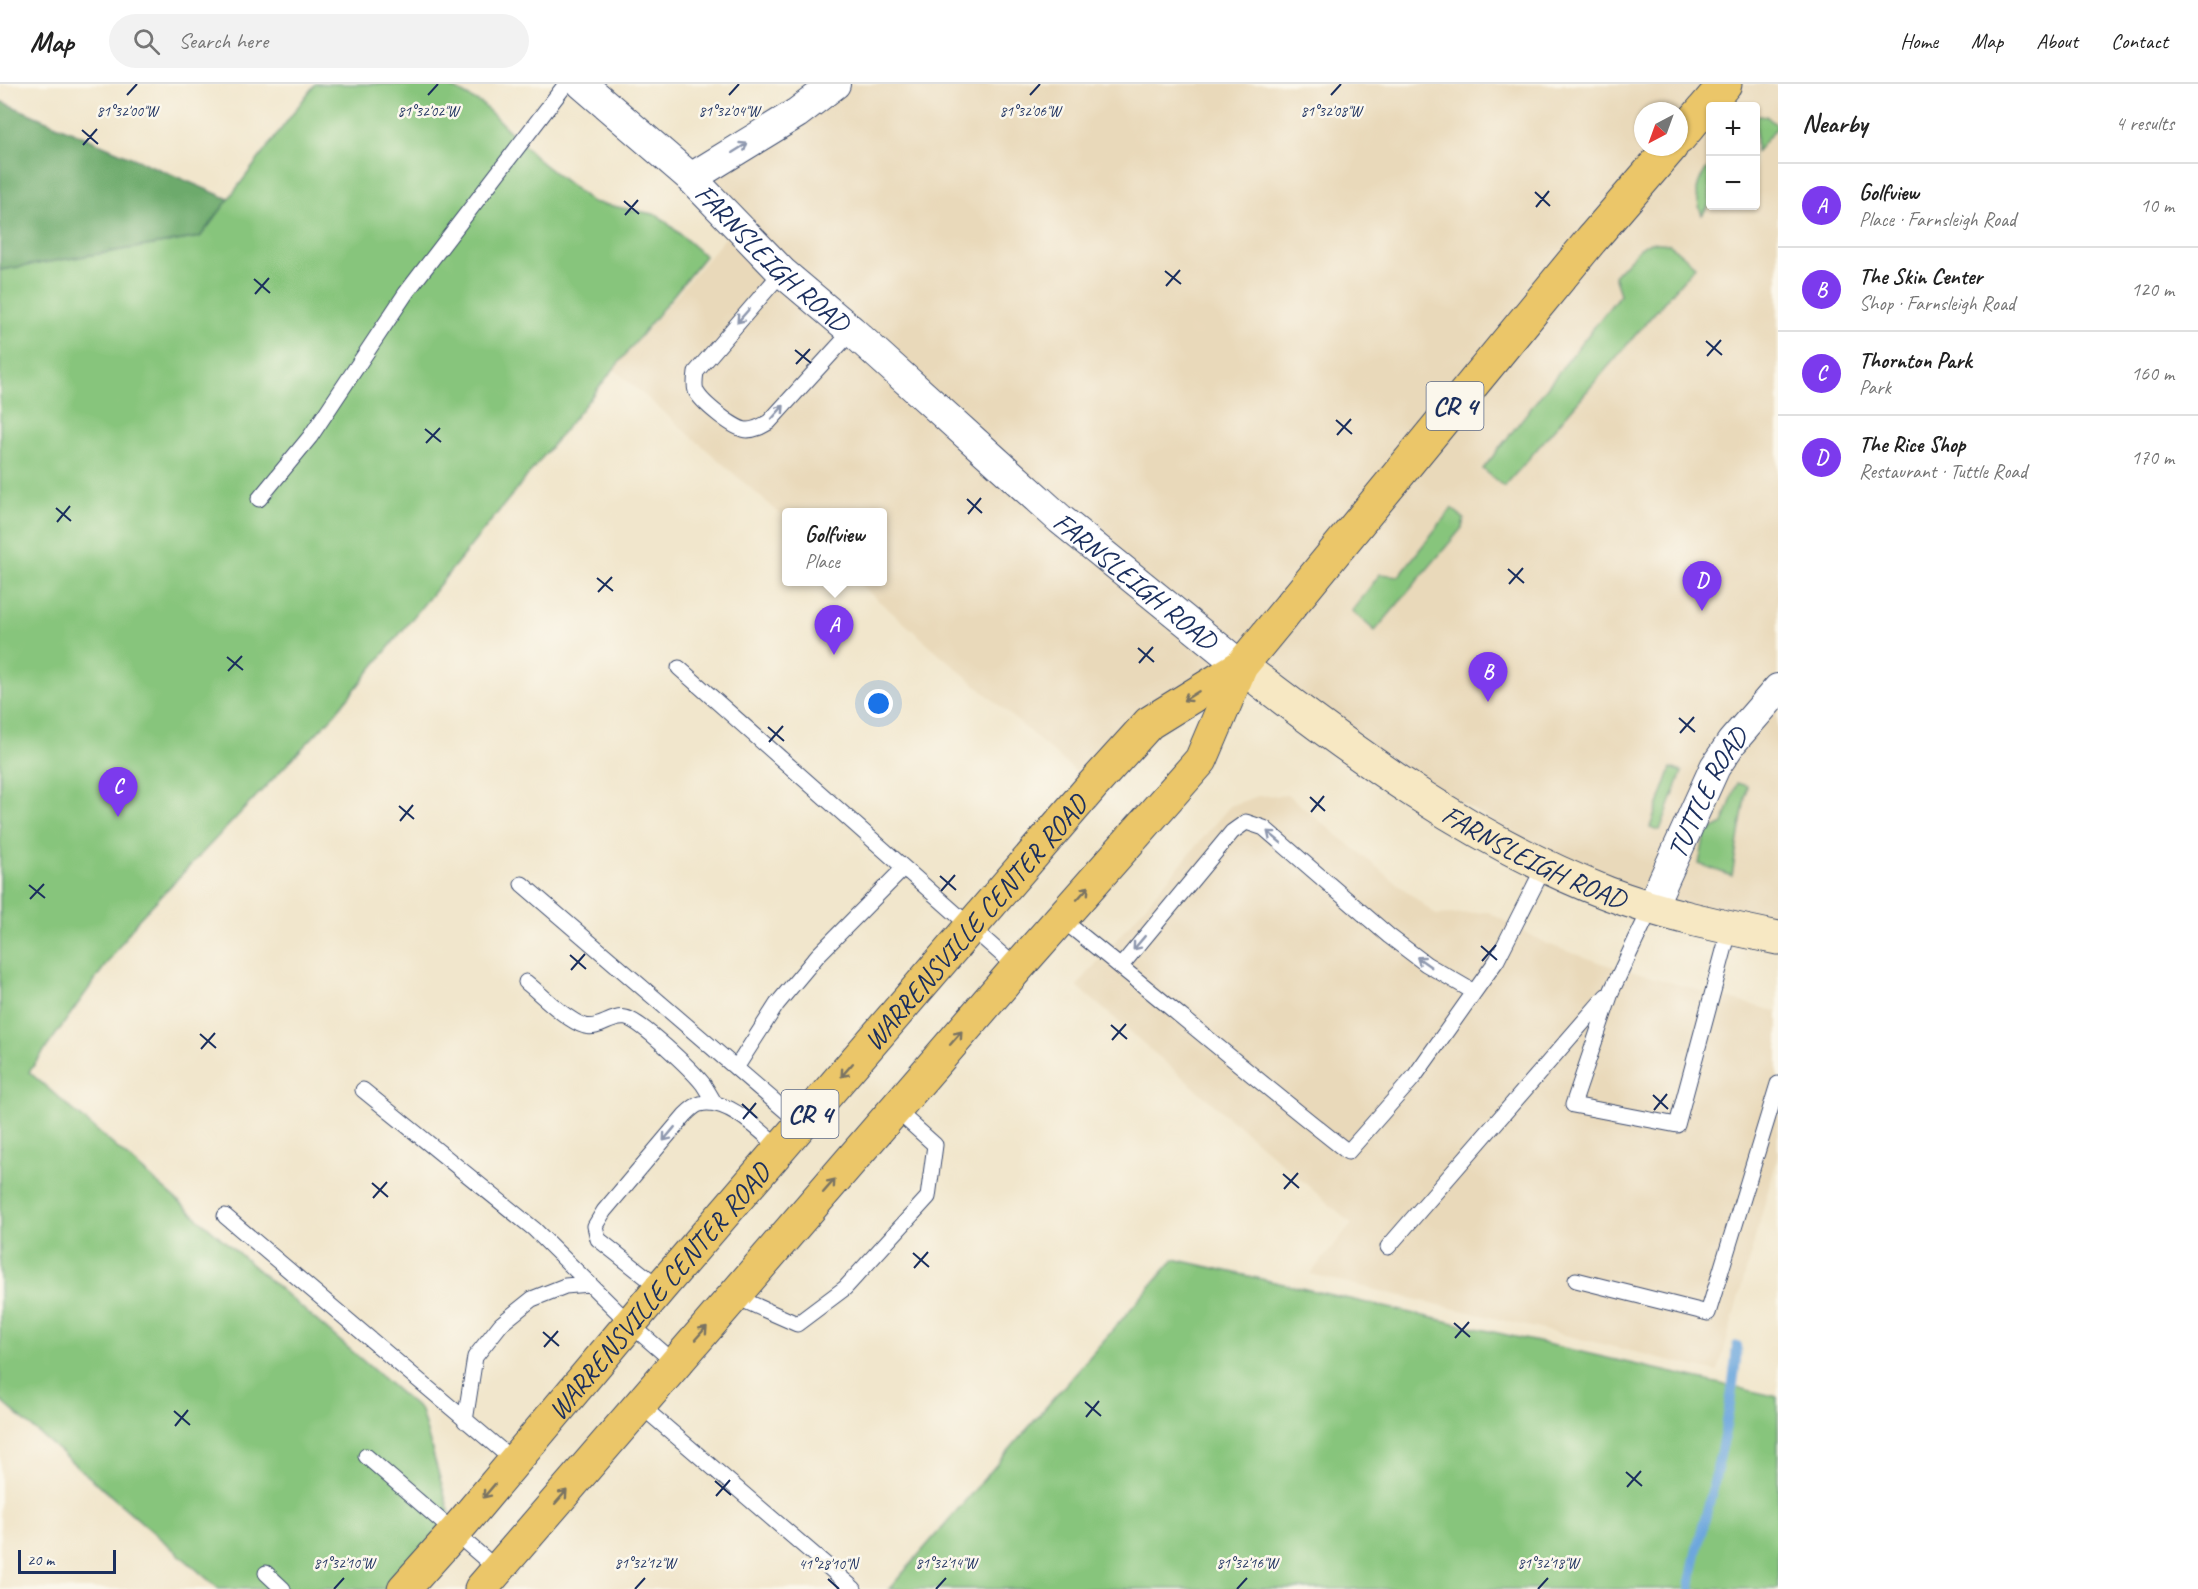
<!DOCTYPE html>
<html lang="en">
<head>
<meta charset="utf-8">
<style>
  body { margin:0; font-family:Caveat,sans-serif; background:#f2f2f2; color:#222 }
  .controls { position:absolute; right:18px; top:18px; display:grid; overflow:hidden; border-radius:6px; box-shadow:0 2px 4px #0004 }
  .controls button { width:54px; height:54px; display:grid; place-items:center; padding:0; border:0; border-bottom:2px solid #e0e0e0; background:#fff; color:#222; font:30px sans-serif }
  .compass { position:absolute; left:1634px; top:18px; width:54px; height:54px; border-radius:50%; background:#fff; box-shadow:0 2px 4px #0004; rotate:221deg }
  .scale { position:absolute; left:18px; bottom:15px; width:98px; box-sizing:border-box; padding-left:6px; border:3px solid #1b2f5e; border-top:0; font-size:16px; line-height:21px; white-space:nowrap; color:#1b2f5e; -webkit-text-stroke:4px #fbf7ec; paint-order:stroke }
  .you { position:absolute; left:879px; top:620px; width:21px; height:21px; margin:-15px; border:4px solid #fff; border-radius:50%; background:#1a73e8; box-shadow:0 0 0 9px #1a73e833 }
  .badge { display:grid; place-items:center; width:39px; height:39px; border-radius:50%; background:#7c3aed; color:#fff; font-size:20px; font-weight:700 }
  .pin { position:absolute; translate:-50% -50px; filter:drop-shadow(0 2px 3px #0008) }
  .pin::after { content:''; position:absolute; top:32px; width:21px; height:18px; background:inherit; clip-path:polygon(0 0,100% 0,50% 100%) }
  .popup { position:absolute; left:782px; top:424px; width:105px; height:78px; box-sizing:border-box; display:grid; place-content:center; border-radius:6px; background:#fff; filter:drop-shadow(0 2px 4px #0005); font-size:20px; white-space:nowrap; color:#767676 }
  .popup b { font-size:22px; color:#222 }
  .popup::after { content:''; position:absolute; left:50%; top:100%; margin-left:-12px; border:12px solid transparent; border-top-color:#fff }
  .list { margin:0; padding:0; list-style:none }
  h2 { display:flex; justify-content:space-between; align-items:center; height:78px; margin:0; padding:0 24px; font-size:26px }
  h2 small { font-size:20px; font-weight:400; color:#767676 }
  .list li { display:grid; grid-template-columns:39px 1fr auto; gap:18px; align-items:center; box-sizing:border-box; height:84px; padding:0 24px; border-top:2px solid #e0e0e0 }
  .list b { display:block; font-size:22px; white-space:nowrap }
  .list p { margin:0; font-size:20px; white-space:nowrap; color:#767676 }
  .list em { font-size:20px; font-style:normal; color:#767676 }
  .icon { flex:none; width:33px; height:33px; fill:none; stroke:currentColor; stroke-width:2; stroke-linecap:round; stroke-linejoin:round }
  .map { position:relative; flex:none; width:1778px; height:1505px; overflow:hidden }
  header { display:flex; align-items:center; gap:36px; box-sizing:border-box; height:84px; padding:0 30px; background:#fff; border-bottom:2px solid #e0e0e0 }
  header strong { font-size:28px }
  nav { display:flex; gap:33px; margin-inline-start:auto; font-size:21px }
  .search { width:420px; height:54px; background:#f2f2f2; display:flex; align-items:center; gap:15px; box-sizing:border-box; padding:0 21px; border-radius:33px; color:#767676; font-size:22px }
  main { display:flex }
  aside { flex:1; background:#fff }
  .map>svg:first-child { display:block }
  .built { fill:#e9d9ba; fill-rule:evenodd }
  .green { fill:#87c57c; stroke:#517a6d; stroke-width:1.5 }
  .forest { fill:#6daa6c; stroke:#446c65; stroke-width:1.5 }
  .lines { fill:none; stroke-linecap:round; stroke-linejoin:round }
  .stream { stroke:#6da7dd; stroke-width:10 }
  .lane-casing { stroke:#3b4a6e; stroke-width:17 }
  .street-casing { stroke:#3b4a6e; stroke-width:32 }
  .secondary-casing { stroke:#3b4a6e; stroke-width:35 }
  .primary-casing { stroke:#3b4a6e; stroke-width:35 }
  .lane { stroke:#fff; stroke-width:15 }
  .street { stroke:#fff; stroke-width:30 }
  .secondary { stroke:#f7e8c3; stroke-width:33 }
  .primary { stroke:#ebc669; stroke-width:33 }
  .oneway { stroke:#8d97ae }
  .oneway2 { stroke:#797363 }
  .ticks { fill:none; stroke:#1b2f5e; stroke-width:2 }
  .labels { text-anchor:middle; stroke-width:5; stroke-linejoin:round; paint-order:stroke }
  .shield { fill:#fbf7ec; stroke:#5e6b89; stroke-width:1.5 }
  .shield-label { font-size:27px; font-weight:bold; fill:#1b2f5e }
  .street-label { font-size:28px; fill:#1b2f5e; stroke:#fbf7ec }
  .ticks-label { font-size:15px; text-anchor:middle; fill:#1b2f5e; stroke:#fbf7ec; stroke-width:5; stroke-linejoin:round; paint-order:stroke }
</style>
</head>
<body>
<header>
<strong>Map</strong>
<div class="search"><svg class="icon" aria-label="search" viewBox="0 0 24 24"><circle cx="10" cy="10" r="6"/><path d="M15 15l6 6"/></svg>Search here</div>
<nav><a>Home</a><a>Map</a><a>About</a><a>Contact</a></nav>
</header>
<main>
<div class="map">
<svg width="1778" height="1505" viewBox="0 0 1778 1505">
  <rect width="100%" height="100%" fill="#fbf7ec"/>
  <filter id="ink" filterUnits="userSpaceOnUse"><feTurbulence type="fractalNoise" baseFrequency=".0167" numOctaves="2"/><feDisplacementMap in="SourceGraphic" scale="12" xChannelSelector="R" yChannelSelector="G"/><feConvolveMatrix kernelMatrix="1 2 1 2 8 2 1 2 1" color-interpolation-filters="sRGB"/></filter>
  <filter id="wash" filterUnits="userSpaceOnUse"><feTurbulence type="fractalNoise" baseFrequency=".008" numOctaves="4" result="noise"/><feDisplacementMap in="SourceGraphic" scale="24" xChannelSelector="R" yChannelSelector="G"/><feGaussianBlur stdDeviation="1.35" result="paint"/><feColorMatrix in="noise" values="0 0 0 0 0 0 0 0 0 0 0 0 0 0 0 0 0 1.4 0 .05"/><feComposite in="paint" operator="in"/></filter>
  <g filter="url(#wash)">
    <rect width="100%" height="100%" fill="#f1e6cc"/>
    <path class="built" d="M835,0H1778V854L1606,808L1241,582L1092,702L857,498H882V428H786V435L614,285L736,141L691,94ZM1710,22H1756V122H1710ZM1643,27H1679V63H1643Z
      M1288,711L1436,831L1488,828L1547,860L1601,879L1778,928V1071L1718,1288L1310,1190L1352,1140L1077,902L1230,722L1258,712Z"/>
    <path class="green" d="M315,0H446L482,20L542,79L592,118L658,131L705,172L335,630L138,836L29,988L421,1327L455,1448L404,1505H219L0,1316V186L200,153Z
      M1758,32H1766L1778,42L1756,68V34Z
      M1710,81V120L1702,131C1694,110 1695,98 1710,81Z
      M1650,158L1669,160L1695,182L1504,403L1483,385L1620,210L1614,192L1639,165Z
      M1452,424L1464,435L1462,444L1375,547L1352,527L1380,490L1399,492Z
      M1671,684L1682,688L1660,746L1650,743Z
      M1737,699L1747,702L1732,792L1699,780L1705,749L1723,740Z
      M1174,1175L1778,1313V1505H889Z"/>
    <path class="forest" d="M0,17L229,115L200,153L0,186Z"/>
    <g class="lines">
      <path class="stream" d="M1690,1505C1693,1474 1702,1446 1710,1416C1722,1365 1733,1314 1737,1262"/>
    </g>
  </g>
  <g filter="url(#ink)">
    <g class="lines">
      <g class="lane-casing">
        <path id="lane" d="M782,188L696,288C695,295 694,301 696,307C701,318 735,346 747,346C756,346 762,342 769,338L852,247
          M259,415L310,353L406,209L566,0
          M679,584L1017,884
          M522,800L801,1040
          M1651,824L1612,906L1573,1021L1677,1041L1730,844
          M1060,834C1157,911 1251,992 1348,1068L1414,993L1497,876L1545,781
          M1121,882L1232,748L1246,738L1264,744L1389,852L1426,880L1474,908
          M526,898C542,911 566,936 585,942C600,946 611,931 626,934C641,937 692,986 703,1000C707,1006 711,1013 715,1020
          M736,984L777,920L818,871L904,784
          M363,1006L534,1145L629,1239L675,1279
          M225,1132L514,1377
          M1388,1163L1606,912
          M1576,1196L1708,1229L1778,1000
          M660,1204L598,1155L595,1142L604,1127L685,1031C689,1027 695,1021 700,1020C728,1013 761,1048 780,1064
          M734,1212L797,1240L845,1204L928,1113L935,1061L895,1025
          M640,1321L854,1505
          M465,1337L475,1273L501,1240L532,1215L565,1202L589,1200
          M366,1372L498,1486
          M266,1489L283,1505"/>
      </g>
      <g class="street-casing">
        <g id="street">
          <path id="s1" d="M582,0L691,94L782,188L852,247L1060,435L1241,582"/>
          <path d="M691,94L797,29L835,0"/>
          <path id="s2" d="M1651,824L1715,683L1732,658L1778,605"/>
        </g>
      </g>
      <g class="secondary-casing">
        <g id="secondary">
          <path id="s3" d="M1241,582C1355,670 1471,756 1607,809C1662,830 1720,842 1778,854"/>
        </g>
      </g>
      <g class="primary-casing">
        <g id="primary">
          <path d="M1679,54L1725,0"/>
          <path id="s4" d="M404,1505L455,1448L660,1204L1092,702L1149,639L1241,582"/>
          <path d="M481,1505L1017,884L1201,676L1241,582L1591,156L1671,63"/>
        </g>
      </g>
      <use href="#lane" class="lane"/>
      <use href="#street" class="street"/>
      <use href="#secondary" class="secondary"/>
      <use href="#primary" class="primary"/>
    </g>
    <defs><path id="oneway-shaft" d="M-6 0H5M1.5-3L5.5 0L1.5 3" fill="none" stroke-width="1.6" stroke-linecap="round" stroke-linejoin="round" transform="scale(1.5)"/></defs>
    <g class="oneway">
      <use href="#oneway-shaft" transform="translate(740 64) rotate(-32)"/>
      <use href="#oneway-shaft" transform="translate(743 232) rotate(131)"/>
      <use href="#oneway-shaft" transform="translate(778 328) rotate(-48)"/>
      <use href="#oneway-shaft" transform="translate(1274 753) rotate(-140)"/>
      <use href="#oneway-shaft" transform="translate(1139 859) rotate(130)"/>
      <use href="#oneway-shaft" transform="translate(1424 878) rotate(-145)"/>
      <use href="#oneway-shaft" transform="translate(669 1050) rotate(130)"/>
    </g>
    <g class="oneway2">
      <use href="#oneway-shaft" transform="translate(1191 612) rotate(148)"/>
      <use href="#oneway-shaft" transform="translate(1083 809) rotate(-48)"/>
      <use href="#oneway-shaft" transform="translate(956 954) rotate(-49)"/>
      <use href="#oneway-shaft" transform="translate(847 986) rotate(131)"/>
      <use href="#oneway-shaft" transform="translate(829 1102) rotate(-49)"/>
      <use href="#oneway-shaft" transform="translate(701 1249) rotate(-48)"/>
      <use href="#oneway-shaft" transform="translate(489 1407) rotate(130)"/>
      <use href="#oneway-shaft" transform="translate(561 1413) rotate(-49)"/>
    </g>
  </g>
  <path class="ticks" d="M127,11L137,0M428,11L438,0M729,11L739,0M1030,11L1040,0M1331,11L1341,0M82,46L98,60M83,61L97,45M1535,108L1550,122M624,117L639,130M1536,123L1549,107M625,131L638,116M1165,187L1181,200M254,195L270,209M1166,202L1180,186M255,210L269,194M1706,257L1722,271M795,266L811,279M1707,272L1721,256M796,280L810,265M1336,336L1352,350M425,345L441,358M1337,351L1351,335M426,359L440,344M967,415L982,429M56,424L71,437M968,430L981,414M57,438L70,422M1508,485L1524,499M597,494L613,507M1509,500L1523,484M598,508L612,493M1138,564L1154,578M227,573L243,586M1139,579L1153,563M228,587L242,572M1679,634L1695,648M768,643L784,657M1680,649L1694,633M769,658L783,642M1310,713L1325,727M399,722L414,735M1311,728L1324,712M400,737L413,721M940,792L956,806M29,801L45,814M941,807L955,791M30,815L44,800M1481,862L1497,876M570,871L586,885M1482,877L1496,861M571,886L585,870M1111,941L1127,955M200,950L216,964M1112,956L1126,940M201,965L215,949M1653,1011L1668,1025M742,1020L757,1034M1654,1026L1667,1010M743,1035L756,1019M1283,1090L1299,1104M372,1099L388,1113M1284,1105L1298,1089M373,1114L387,1098M913,1169L929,1183M914,1184L928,1168M1454,1239L1470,1253M543,1248L559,1262M1455,1254L1469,1238M544,1263L558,1247M1085,1318L1101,1332M174,1327L190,1341M1086,1333L1099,1317M175,1342L188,1326M1626,1388L1642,1402M715,1397L731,1411M1627,1403L1641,1387M716,1412L730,1396M828,1495L839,1505M334,1505L344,1494M635,1505L645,1494M936,1505L946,1494M1237,1505L1247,1494M1538,1505L1548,1494"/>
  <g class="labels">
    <g class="shield">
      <rect x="1426.5" y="298" width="57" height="48" rx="4.5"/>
      <rect x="781.5" y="1006" width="57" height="48" rx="4.5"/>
    </g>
    <g class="shield-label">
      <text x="1455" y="331">CR 4</text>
      <text x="810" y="1039">CR 4</text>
    </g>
    <g class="street-label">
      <text dy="10" stroke="none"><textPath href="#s1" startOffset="258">FARNSLEIGH ROAD</textPath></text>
      <text dy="10" stroke="none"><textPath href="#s1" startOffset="744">FARNSLEIGH ROAD</textPath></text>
      <text dy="10" stroke="none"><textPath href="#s2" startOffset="128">TUTTLE ROAD</textPath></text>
      <text dy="10" stroke="none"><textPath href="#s3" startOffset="351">FARNSLEIGH ROAD</textPath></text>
      <text dy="10" stroke="none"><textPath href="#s4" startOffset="878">WARRENSVILLE CENTER ROAD</textPath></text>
      <text dy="10" stroke="none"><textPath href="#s4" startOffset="392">WARRENSVILLE CENTER ROAD</textPath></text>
    </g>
  </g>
  <g class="ticks-label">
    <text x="127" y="32">81°32'00"W</text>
    <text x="428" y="32">81°32'02"W</text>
    <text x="729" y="32">81°32'04"W</text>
    <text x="1030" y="32">81°32'06"W</text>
    <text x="1331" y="32">81°32'08"W</text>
    <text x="344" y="1484">81°32'10"W</text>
    <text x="645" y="1484">81°32'12"W</text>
    <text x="946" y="1484">81°32'14"W</text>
    <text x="1247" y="1484">81°32'16"W</text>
    <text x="1548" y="1484">81°32'18"W</text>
    <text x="828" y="1485">41°28'10"N</text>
  </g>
</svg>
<div class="controls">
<button>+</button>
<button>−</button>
</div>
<svg class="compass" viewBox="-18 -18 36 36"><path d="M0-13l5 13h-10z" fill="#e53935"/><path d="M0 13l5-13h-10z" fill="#767676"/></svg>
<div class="scale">20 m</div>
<div class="you"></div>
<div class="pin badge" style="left:834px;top:571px">A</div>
<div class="popup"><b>Golfview</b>Place</div>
<div class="pin badge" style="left:1488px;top:618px">B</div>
<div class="pin badge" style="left:118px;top:733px">C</div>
<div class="pin badge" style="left:1702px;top:527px">D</div>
</div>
<aside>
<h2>Nearby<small>4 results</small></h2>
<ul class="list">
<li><span class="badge">A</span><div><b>Golfview</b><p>Place · Farnsleigh Road</p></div><em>10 m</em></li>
<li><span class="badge">B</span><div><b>The Skin Center</b><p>Shop · Farnsleigh Road</p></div><em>120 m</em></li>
<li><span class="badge">C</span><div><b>Thornton Park</b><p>Park</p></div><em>160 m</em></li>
<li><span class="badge">D</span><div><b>The Rice Shop</b><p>Restaurant · Tuttle Road</p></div><em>170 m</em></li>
</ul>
</aside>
</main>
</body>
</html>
